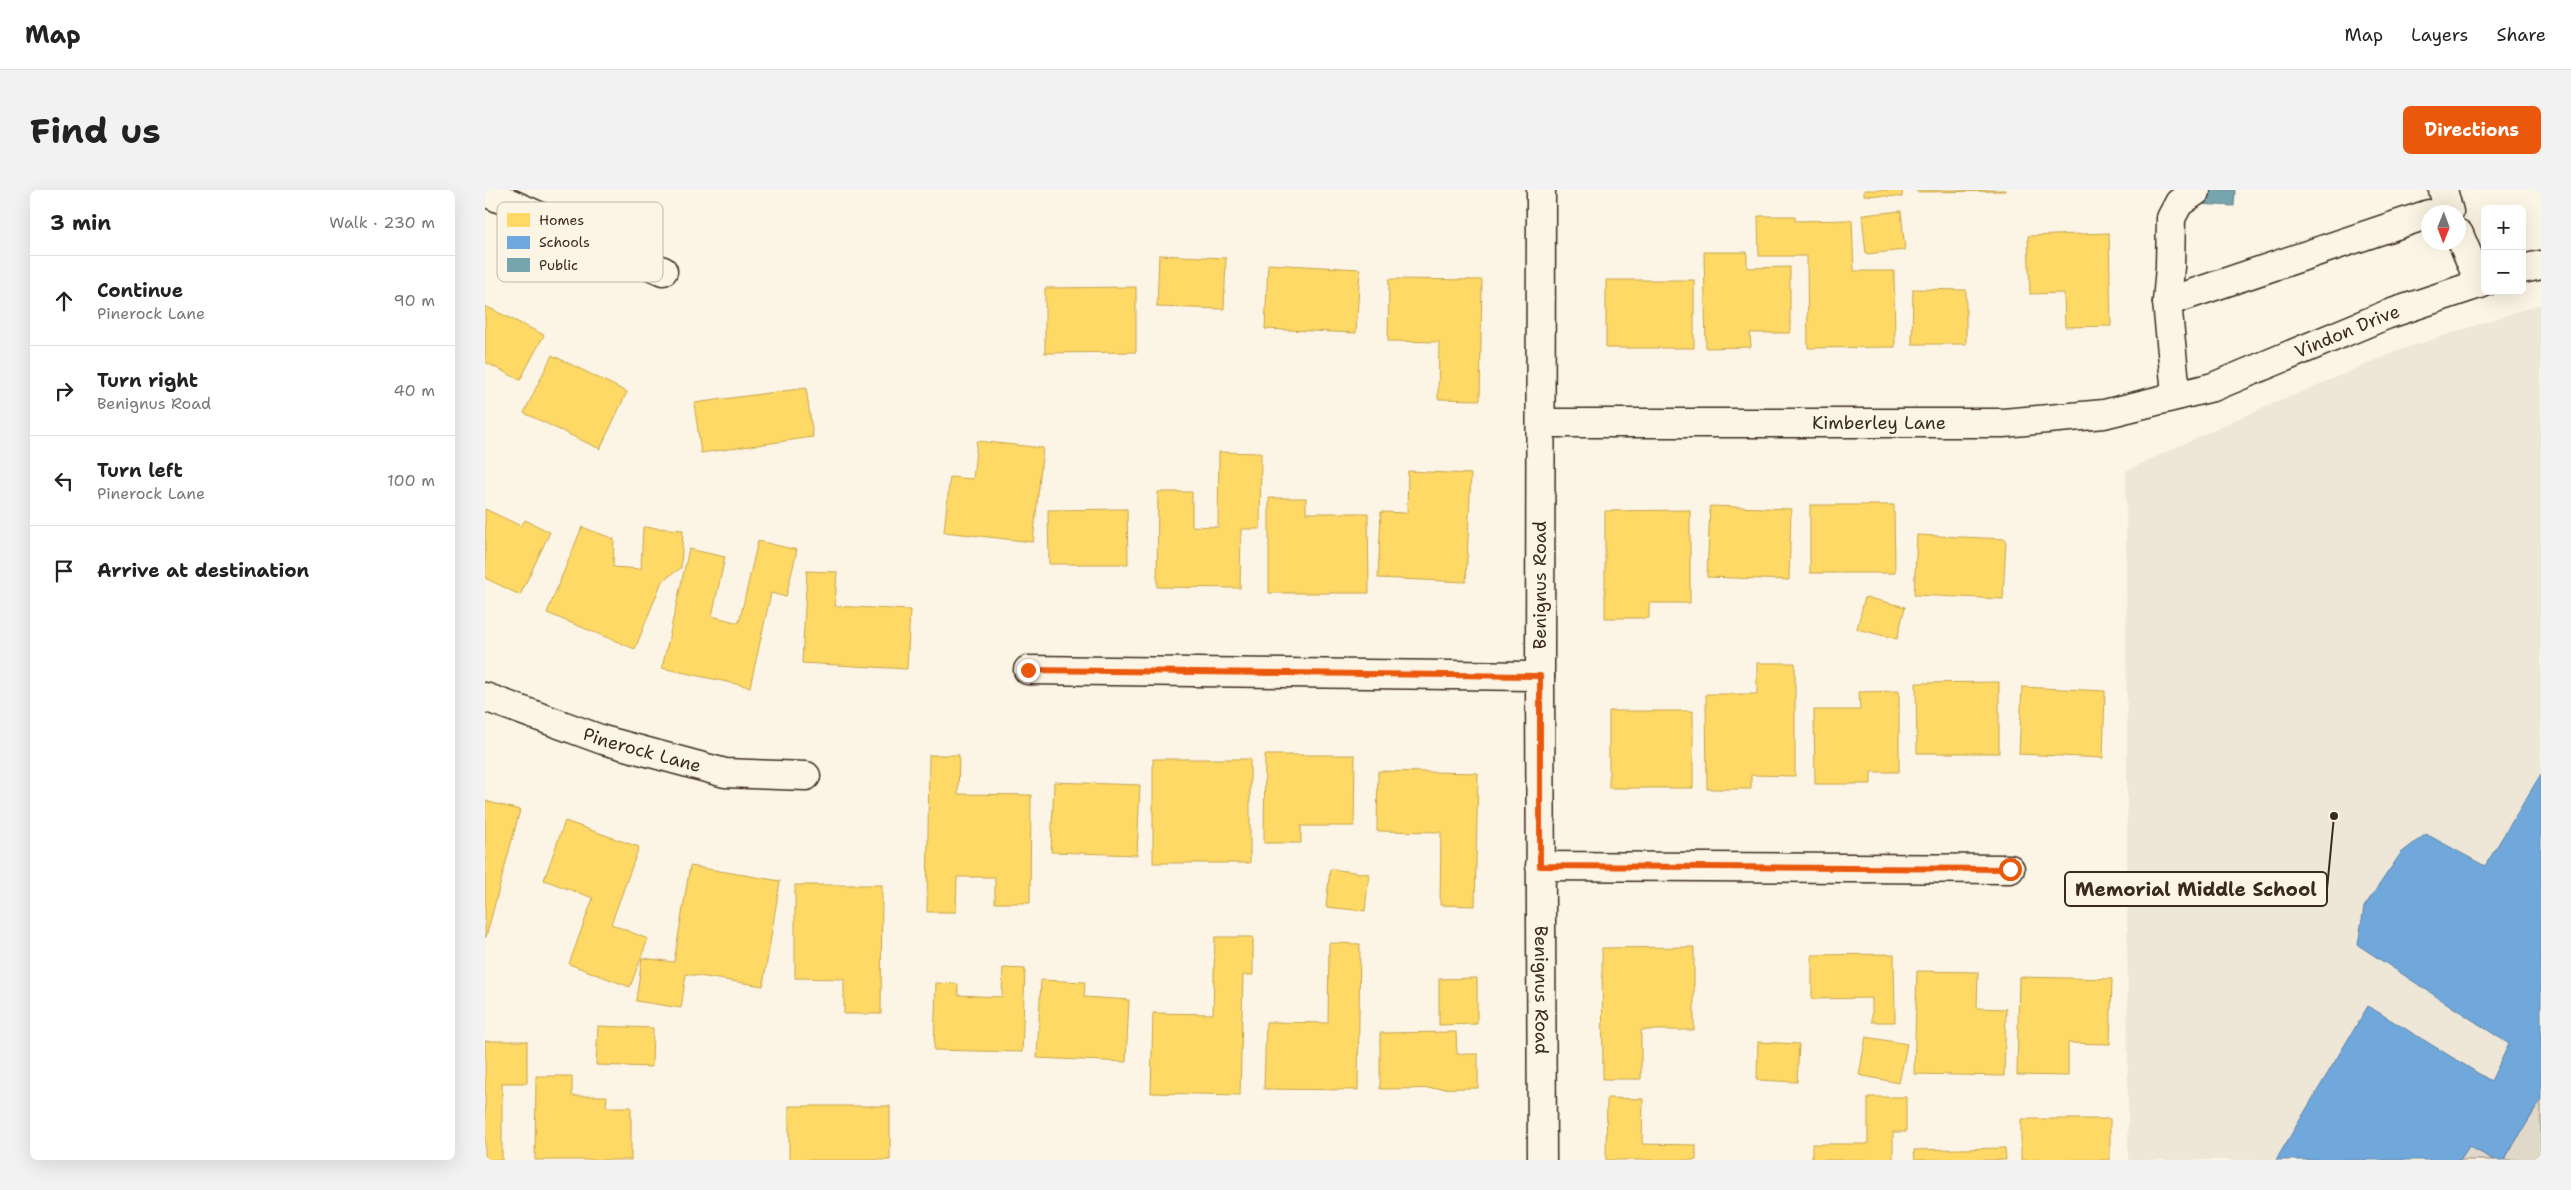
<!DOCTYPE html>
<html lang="en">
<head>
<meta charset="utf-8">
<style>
  body { margin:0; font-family:"Shantell Sans",sans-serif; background:#f2f2f2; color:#222 }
  .controls { position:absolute; right:15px; top:15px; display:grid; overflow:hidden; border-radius:8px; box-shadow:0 5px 20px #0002 }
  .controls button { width:45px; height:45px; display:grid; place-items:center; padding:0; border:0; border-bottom:1px solid #e0e0e0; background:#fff; color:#222; font:25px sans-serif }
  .compass { position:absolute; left:1936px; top:15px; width:45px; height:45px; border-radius:50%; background:#fff; box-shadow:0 5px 20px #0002; rotate:181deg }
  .stop { position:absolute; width:15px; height:15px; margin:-11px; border:4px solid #ea580c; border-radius:50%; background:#fff }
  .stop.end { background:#ea580c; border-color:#fff; box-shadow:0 1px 5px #0008 }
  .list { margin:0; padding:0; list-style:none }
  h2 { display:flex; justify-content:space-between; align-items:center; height:65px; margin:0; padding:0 20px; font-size:21px }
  h2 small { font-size:16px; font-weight:400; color:#767676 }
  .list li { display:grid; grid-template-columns:32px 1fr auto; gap:15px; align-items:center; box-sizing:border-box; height:90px; padding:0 20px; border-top:1px solid #e0e0e0 }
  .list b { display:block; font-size:19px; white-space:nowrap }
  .list p { margin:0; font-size:16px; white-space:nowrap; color:#767676 }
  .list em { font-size:16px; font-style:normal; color:#767676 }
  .icon { flex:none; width:28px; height:28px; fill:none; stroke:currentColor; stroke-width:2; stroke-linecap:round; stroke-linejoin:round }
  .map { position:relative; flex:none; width:2056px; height:970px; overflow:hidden; border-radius:8px }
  header { display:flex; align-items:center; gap:30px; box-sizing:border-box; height:70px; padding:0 25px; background:#fff; border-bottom:1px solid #e0e0e0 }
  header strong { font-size:24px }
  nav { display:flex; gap:28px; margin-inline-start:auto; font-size:18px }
  .intro { display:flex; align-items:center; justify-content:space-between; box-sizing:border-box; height:120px; padding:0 30px }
  h1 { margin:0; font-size:35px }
  .button { padding:12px 22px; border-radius:8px; background:#ea580c; color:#fff; font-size:18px; font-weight:700 }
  main { display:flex; gap:30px; padding:0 30px }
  aside { flex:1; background:#fff; border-radius:8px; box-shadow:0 5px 20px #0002 }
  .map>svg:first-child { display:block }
  .built { fill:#eee6d6 }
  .green { fill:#e0d8c8; stroke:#8e8173 }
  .homes { fill:#ffd966; stroke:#c4a450 }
  .schools { fill:#6fa8dc; stroke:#5f82a3 }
  .public { fill:#76a5af; stroke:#648084 }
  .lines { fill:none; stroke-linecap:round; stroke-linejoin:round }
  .minor-casing { stroke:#3b2a1e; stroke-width:31 }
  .minor { stroke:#fcf5e5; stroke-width:28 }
  .route { stroke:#ea580c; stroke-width:6 }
  .labels { text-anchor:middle; stroke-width:5; stroke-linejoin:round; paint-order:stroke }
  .street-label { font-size:18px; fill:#3b2a1e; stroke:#fcf5e5 }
  .key { fill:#fcf5e5; stroke:#c2b8a9; stroke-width:1 }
  .key-label { font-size:14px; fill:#3b2a1e }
  .leader { fill:none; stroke:#3b2a1e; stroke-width:2 }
  .callout-dot { fill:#3b2a1e; stroke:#fcf5e5; stroke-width:2 }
  .callout { fill:#fcf5e5; stroke:#3b2a1e; stroke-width:2 }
  .callout-label { font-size:19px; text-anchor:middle; font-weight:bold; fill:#3b2a1e }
</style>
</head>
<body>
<header>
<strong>Map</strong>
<nav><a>Map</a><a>Layers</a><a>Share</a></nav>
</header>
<div class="intro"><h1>Find us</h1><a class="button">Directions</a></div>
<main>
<aside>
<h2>3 min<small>Walk · 230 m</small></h2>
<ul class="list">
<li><svg class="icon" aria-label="ahead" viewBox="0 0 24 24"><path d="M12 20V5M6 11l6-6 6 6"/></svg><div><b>Continue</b><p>Pinerock Lane</p></div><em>90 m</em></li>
<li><svg class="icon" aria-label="right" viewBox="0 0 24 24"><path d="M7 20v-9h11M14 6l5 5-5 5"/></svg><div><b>Turn right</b><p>Benignus Road</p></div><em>40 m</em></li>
<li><svg class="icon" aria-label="left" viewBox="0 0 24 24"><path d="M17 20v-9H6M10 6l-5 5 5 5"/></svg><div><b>Turn left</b><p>Pinerock Lane</p></div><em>100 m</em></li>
<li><svg class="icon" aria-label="arrive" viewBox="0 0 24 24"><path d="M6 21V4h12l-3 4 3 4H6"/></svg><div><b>Arrive at destination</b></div></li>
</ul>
</aside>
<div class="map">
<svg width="2056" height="970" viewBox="0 0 2056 970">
  <rect width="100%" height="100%" fill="#fcf5e5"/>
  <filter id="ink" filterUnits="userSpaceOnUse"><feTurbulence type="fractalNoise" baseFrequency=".02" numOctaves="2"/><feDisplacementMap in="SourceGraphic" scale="10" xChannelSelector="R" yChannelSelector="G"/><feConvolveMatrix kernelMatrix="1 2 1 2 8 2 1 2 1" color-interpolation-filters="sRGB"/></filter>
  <g filter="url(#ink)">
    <path class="built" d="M2056,114V970H1643L1641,281L1743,233L1915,160Z"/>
    <path class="green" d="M2056,910V970H2019Z
      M1984,956L2009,970H1975Z"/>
    <path class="homes" d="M1379,0H1417V7L1379,5Z
      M1432,0H1520V1L1432,2Z
      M1416,21L1420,60L1381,64L1377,25Z
      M1273,26H1310V31L1367,30L1369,81H1409L1410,157L1323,158L1322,66H1274Z
      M1624,43L1626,136L1580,137L1579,103L1545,104L1543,46Z
      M1219,62H1262V78L1305,77V143H1265L1266,157L1221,158Z
      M674,65L741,68L739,119L672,117Z
      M783,74L875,79L871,143L780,139Z
      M904,89L997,90L995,210L953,209L954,152L903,151Z
      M1121,90H1209V158H1121Z
      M651,97V162L560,163V98Z
      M1428,99L1481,100V154H1427Z
      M0,116L59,145L35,190L0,172Z
      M67,165L142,202L115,259L39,223Z
      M321,198L328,247L216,263L209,213Z
      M492,251L558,258L548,352L459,342L465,287L488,289Z
      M734,262L776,263L775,339H756L755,398L672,397L673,302H707V336L733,337Z
      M923,281L986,284L981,392L893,388L896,322L922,323Z
      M784,308H821V323H883L884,403H784Z
      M1325,315H1409L1410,383H1325Z
      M1225,316L1306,319L1304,390L1222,387Z
      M0,319L36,336L40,330L65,342L35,405L0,388Z
      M642,319L643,374H564L563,320Z
      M1205,320V413H1164V428H1120V321Z
      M97,337L129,349L128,377L156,379L158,337L198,340L196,378L177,391L150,459L62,423Z
      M1432,345L1521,349L1518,409L1429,405Z
      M273,351L312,360L301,407L286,403L265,497L177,478L204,359L240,367L227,426L254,433Z
      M322,381L352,382L350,416L425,420L422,479L317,473Z
      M1380,407L1420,417L1412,449L1372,439Z
      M1272,473H1310V586L1266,585V599H1222L1221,504H1272Z
      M1514,492V563H1432L1431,493Z
      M1537,497L1620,501L1618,568L1534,564Z
      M1414,501V582H1386V594H1330L1329,520H1375L1374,502Z
      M1124,521H1208V598H1124Z
      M444,565H474L473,604L546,605L545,713H510V687H472L471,722H442Z
      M780,565H870L869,636H816V653H779Z
      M668,569H765V673H668Z
      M893,581L993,583L990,716L955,715L956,642L892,641Z
      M569,592L655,595L652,665L566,662Z
      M0,611L35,620L1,747H0Z
      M80,631L154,657L126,734L163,749L145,797L84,774L108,708L59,690Z
      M205,676L295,691L278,796L201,784L196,818L151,811L157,768L189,772Z
      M845,679L884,684L880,721L841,717Z
      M310,695H397L396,824H359V789L310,788Z
      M730,747H768V785H758L755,905L666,903L668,823L728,824Z
      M844,753L875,754L873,900L779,899L781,832L843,833Z
      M1209,757V840H1156V889H1118L1117,758Z
      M1409,764L1410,832H1387V808L1327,809V765Z
      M518,778L540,779L537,862L449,860L451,793L473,794V805L517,807Z
      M1432,781L1493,782L1492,818L1521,819L1519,886L1429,884Z
      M1534,787L1627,789L1625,854L1583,853V886L1532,885Z
      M992,788V834L954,835V789Z
      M556,790L600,792L599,807L644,810L641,872L552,868Z
      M113,836L168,838L167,877L111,875Z
      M971,842L972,864H993V898L895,899V843Z
      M1381,847L1422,854L1414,893L1374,885Z
      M0,851H42V893H17V970H0Z
      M1273,852L1314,854L1312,892L1272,890Z
      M51,886H87V906H122L121,917H146V970H50Z
      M1383,907H1421V942H1408V970H1327V954H1383Z
      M1122,908L1158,909L1157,954L1211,955V970H1121Z
      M304,916H405V970H304Z
      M1536,929H1625V970H1536Z
      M1520,958L1521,970H1430L1429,960Z"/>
    <path class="schools" d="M2056,584V910L2019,970H2009L1984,956L1975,970H1791L1883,816L2006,891L2024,854L1873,755L1879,717L1916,663L1941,644L2000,676Z"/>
    <path class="public" d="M1712,0H1750L1749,16L1711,14Z"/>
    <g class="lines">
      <g class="minor-casing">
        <g id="minor">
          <path id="s1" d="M1056,0L1055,486L1057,970"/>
          <path d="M1958,0L1964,22"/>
          <path d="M0,2L178,81"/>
          <path d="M1974,44L1995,94"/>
          <path d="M2037,79L2056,75"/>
          <path d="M1682,112L1944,24"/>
          <path d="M1694,205L1690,193L1682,112L1685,77L1686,28L1694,13L1711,1"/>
          <path id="s2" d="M1056,233H1518L1619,224L1728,197L1901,125L2000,92"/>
          <path d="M543,480L1055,486"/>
          <path id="s3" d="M0,507L118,550L240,583L321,586"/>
          <path d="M1055,676L1525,679"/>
        </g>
      </g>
      <use href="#minor" class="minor"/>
    </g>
  </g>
  <g class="lines" filter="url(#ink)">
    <path class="route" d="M543,480L1055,486V676L1525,679"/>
  </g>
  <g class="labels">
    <g class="street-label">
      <text dy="6" stroke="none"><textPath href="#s2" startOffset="821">Vindon Drive</textPath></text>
      <text dy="6" stroke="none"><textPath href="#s2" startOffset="338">Kimberley Lane</textPath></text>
      <text transform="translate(1055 395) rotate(-90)" y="6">Benignus Road</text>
      <text dy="6" stroke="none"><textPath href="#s3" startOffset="166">Pinerock Lane</textPath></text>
      <text dy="6" stroke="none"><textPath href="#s1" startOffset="800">Benignus Road</textPath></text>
    </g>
  </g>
  <rect x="12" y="12" width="166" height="80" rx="8" class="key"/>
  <rect x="22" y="23" width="23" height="14" fill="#ffd966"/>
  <rect x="22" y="46" width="23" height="13" fill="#6fa8dc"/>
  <rect x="22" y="68" width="23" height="14" fill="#76a5af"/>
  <g class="key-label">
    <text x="54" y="35">Homes</text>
    <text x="54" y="57">Schools</text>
    <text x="54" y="80">Public</text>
  </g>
  <path class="leader" d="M1849 626L1842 699"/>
  <circle class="callout-dot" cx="1849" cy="626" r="5"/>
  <rect class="callout" x="1580" y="682" width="262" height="34" rx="5"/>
  <g class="callout-label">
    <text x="1711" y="706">Memorial Middle School</text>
  </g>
</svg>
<div class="controls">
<button>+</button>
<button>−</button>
</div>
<svg class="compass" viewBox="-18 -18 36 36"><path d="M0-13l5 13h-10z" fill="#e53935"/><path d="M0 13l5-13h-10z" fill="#767676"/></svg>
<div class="stop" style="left:1525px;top:679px"></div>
<div class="stop end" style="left:543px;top:480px"></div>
</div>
</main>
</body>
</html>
